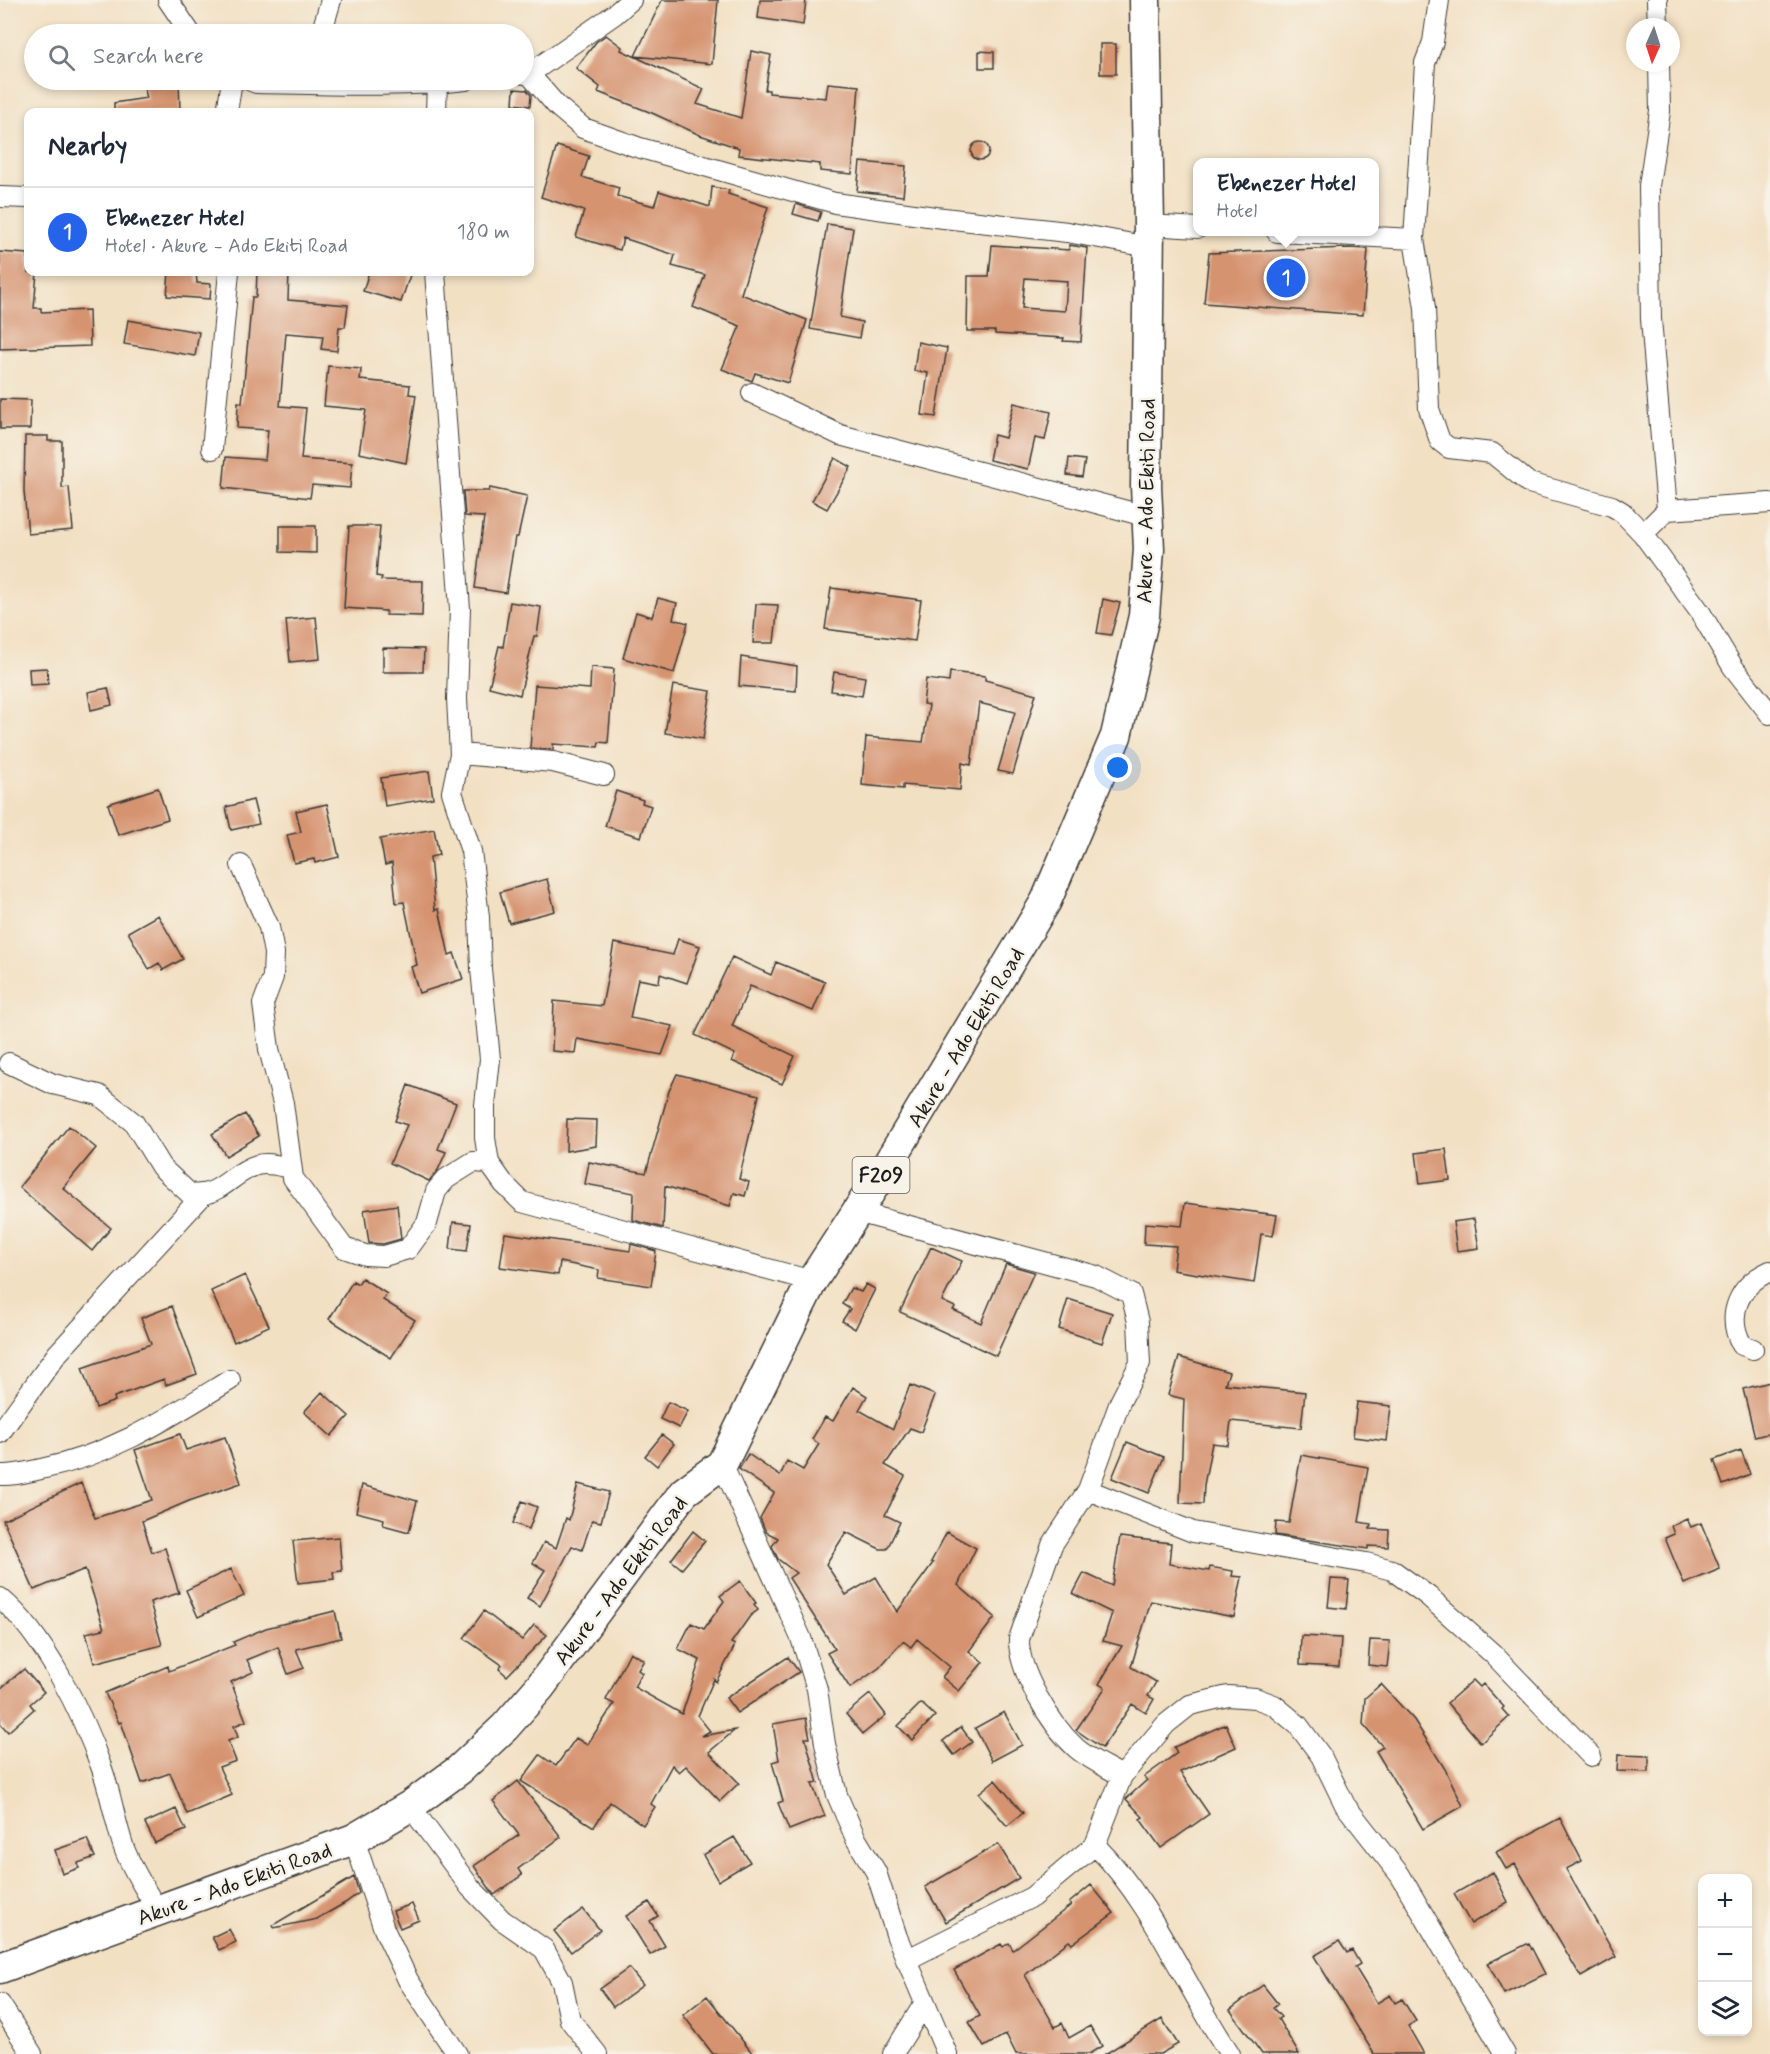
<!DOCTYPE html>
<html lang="en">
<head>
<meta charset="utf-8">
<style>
  body { margin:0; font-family:Mynerve,sans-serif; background:#f6f6f7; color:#1f2937 }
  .controls { position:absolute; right:18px; bottom:18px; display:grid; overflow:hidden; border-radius:12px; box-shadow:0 3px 9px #0003 }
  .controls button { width:54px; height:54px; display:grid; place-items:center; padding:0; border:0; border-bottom:2px solid #e0e1e3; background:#fff; color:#1f2937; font:30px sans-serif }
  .compass { position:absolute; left:1626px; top:18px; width:54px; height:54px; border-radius:50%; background:#fff; box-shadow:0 3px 9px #0003; rotate:183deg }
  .you { position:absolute; left:1118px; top:768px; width:21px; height:21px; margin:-15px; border:4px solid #fff; border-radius:50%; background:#1a73e8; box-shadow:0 0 0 9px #1a73e833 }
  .badge { display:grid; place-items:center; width:39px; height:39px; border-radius:50%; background:#2563eb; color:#fff; font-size:20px; font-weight:700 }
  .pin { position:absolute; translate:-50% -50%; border:3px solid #fff; box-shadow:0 2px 6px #0006 }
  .popup { position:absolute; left:1193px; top:158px; width:186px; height:78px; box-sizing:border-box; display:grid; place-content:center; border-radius:12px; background:#fff; filter:drop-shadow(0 2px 4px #0005); font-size:20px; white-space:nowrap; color:#747a83 }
  .popup b { font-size:22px; color:#1f2937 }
  .popup::after { content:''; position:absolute; left:50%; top:100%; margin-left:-12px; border:12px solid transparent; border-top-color:#fff }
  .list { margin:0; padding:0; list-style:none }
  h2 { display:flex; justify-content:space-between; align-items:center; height:78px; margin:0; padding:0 24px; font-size:26px }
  h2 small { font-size:20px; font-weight:400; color:#747a83 }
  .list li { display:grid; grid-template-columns:39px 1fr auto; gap:18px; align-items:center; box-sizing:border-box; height:90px; padding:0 24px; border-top:2px solid #e0e1e3 }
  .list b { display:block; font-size:22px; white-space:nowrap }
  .list p { margin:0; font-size:20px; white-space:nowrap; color:#747a83 }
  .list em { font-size:20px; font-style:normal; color:#747a83 }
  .icon { flex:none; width:33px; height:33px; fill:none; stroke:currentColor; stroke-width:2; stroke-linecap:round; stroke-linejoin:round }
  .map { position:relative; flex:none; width:1770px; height:2054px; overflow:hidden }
  .search { position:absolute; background:#fff; box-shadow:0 3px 9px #0003; left:24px; top:24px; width:510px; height:66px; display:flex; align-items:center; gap:15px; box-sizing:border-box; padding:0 21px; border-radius:33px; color:#747a83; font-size:22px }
  .panel { position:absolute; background:#fff; box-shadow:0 3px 9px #0003; left:24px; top:108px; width:510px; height:168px; border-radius:12px }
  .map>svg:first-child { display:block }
  .building { fill:#d59370; fill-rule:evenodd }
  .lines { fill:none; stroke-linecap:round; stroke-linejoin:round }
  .street-casing { stroke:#3c3935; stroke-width:22 }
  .primary-casing { stroke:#3c3935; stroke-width:33 }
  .street { stroke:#fff; stroke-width:20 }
  .primary { stroke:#fff; stroke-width:30 }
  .labels { text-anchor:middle; stroke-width:5; stroke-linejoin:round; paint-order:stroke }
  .shield { fill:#f7f3e8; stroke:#5e5c59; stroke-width:1.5 }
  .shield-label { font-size:21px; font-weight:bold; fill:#1c1c1c }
  .street-label { font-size:22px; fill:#1c1c1c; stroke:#f7f3e8 }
</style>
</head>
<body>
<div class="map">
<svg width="1770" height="2054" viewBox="0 0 1770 2054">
  <rect width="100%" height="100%" fill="#f7f3e8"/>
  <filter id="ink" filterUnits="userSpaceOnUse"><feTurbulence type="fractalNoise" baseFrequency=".0167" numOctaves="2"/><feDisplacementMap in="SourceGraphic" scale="12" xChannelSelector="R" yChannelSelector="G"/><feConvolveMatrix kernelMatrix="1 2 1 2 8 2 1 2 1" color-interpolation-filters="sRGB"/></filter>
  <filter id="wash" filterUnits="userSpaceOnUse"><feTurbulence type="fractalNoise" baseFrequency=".008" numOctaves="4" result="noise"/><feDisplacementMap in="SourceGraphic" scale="24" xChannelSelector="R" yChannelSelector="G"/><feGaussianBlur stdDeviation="1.35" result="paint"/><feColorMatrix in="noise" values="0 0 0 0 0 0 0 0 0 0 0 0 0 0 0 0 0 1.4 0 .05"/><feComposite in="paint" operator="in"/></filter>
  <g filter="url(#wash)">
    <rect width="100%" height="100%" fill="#f2e0c3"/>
    <g id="blocks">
      <path class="building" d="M662,0H718L712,64L635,56Z
        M760,0H806L803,25L758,18Z
        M606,35L622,47L621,50L704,89L697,104L741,118L751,51L771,55L765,90H769V93L826,98L828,83L859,86L852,174L820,171V164L738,155L739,148L700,135L652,113L598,92L600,87L576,68L596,42Z
        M1100,44H1116V74H1100Z
        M979,51L994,52V68H979Z
        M142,80H179L180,112H114V103L147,98Z
        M514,89L527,90L531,95L530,106L513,104Z
        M971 151a9 9 0 1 1 18 0a9 9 0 1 1-18 0Z
        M557,146L589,156L582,177L619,188L617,196L654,206L659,191L710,207L712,187L729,190L728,194L768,207L741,294L807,320L788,383L755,373L752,381L722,369L740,326L693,307L705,275L672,266L675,255L623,238L620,250L576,237L584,211L541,197Z
        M860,162L906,166L903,196L857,191Z
        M796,204L821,212L818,221L793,214Z
        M827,224L853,228L840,317L862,322L859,338L810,329Z
        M992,245L1069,250V245L1087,248L1081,342L1063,341L1064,338L995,334V331H967L968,276H989ZM1025,278L1067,281L1065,311L1022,308Z
        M1349,248L1368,249L1363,315L1204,303L1209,253Z
        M0,252L28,254V272H37L34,308H41V312L89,310L90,346L0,349Z
        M169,272H196L197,283L211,284L210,299L167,296Z
        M257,272H289L288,300L348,305L345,327H339L337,351L321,349L323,336L286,333L280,406L306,408L301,459L352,463L350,488L312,485L310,498L223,488L226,457L265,460L268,430L237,428L238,402L242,403L252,297H256Z
        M369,272H411L401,302L363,291Z
        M128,320L199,332L195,356L124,344Z
        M918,342L947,348L936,417L922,415L928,373L914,371Z
        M328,366L361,369L360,380L410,385L409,394L416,395L406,463L359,453L366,410L324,406Z
        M0,399L31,400L30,429H0Z
        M1014,403L1051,412L1045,440L1035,438L1028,469L989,460L994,435L1005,438Z
        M25,436H48V441H62V488L69,487L73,530L28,534L24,491Z
        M835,458L851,467L827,509L812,501Z
        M1069,458L1085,460L1082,477L1067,475Z
        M490,488L527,496L518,537H515L506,593L475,588L484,517L465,516L463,491H489Z
        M280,526H316V553L280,552Z
        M349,526H380L376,576L382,577L381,580L423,581L422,616L386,615V611L344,608Z
        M831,588L921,600L915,641L825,629Z
        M658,598L677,603L673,619L688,623L674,673L623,658L636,612L652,617Z
        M1103,599L1120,603L1111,635L1097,633Z
        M510,602L541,607L537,636H534L520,695L489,687L499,646L503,647Z
        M756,604L778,605L774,643H753Z
        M316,617L320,659L290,662L286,620Z
        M383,648L424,649L423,672H383Z
        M741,657L797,666L796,691L739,686Z
        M591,667L614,669L608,743L599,742L598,747L553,744V750L530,748L535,685L590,689Z
        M47,668L48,684L30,685L29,669Z
        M834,672L865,677L862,696L831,691Z
        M950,672L985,676V680L1036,694L1013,774L998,771L1015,712L979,703L971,765L962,763L960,790L903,785V789L862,785L866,737L923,742L929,705L923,704L926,679L949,682Z
        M673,685L711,691L703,739L665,733Z
        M108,688L112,705L91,710L88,692Z
        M429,771L433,798L385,806L381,778Z
        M158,788L168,819L118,835L108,804Z
        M616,791L643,800L642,803L651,806L641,837L605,826Z
        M253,800L259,824L231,830L226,807Z
        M327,804L339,857L315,863L314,859L294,863L287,835L301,832L296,811Z
        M434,829L439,855L430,857L435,910L439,909L449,955L454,953L463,979L419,993L411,967L417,965L404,902L396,903L392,863L385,865L380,839Z
        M547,879L555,911L509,923L500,892Z
        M158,915L183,959L163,970L159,963L149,969L128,932Z
        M678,939L700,946L687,983L660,974L659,983L638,979L630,1018L673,1026L662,1055L577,1039L575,1053L552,1051L554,1001L602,1006L614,943L673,955Z
        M732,957L771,975L776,962L825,982L813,1011L750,986L732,1026L795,1056L782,1084L732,1061L735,1054L695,1035Z
        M677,1074L759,1095L739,1179L749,1182L745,1196L734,1193L730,1206L665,1186L663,1228L633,1220L634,1193L585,1184L589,1162L646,1173L669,1091Z
        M408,1085L456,1103L438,1149L446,1152L438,1170L429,1181L390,1163L407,1125L395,1121Z
        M245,1114L259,1136L226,1156L212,1134Z
        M567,1119L597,1120L596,1146L566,1151Z
        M69,1126L96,1148L63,1188L111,1228L92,1251L19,1187Z
        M1446,1149L1450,1180L1420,1184L1416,1153Z
        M1185,1203L1277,1215L1273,1236L1261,1234L1254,1283L1173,1270L1176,1246L1144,1244L1145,1223L1182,1226Z
        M397,1205L401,1239L383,1244L369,1243L364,1210Z
        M1474,1219L1479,1248L1457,1251L1453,1222Z
        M453,1222L471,1224L467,1251L450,1249Z
        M505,1233L630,1251L631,1244L656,1251L651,1286L598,1278L599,1270L560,1262L558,1275L500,1267Z
        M931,1247L962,1261L942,1301L955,1307L953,1310L981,1323L1006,1264L1034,1272L996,1356L900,1312Z
        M245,1275L269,1326L234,1342L211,1291Z
        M362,1278L387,1294L383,1300L415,1320L391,1358L329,1319L353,1281L358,1284Z
        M866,1284L875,1289L855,1329L842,1321L850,1309L842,1304L851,1288L861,1292Z
        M1068,1299L1112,1313L1102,1343L1059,1329Z
        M172,1306L197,1374L166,1385L164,1379L114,1397L115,1401L96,1408L82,1368L151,1344L141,1318Z
        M1179,1357L1229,1372L1225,1384L1305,1392L1301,1428L1231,1421L1228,1445L1212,1443L1204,1485L1203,1504L1180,1503L1184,1399L1168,1395Z
        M1770,1382V1433L1755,1437L1743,1389Z
        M910,1385L935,1395L921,1432L910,1428L885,1465L905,1476L885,1515L900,1522L887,1549H880L846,1532L826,1564L846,1595L876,1577L897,1612L933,1563L931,1562L947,1532L976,1548L958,1585L995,1617L969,1651L983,1662L959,1691L942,1677L950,1667L917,1639L911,1647L903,1641L879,1668L850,1688L827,1653L835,1649L789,1578L796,1573L778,1559L772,1546L778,1538L766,1532L760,1518L774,1493L739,1469L748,1454L780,1476L787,1461L803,1470L819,1444L812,1439L825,1417L833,1421L853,1387L867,1396L859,1410L893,1429Z
        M322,1392L349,1416L331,1436L304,1412Z
        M668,1402L688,1411L679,1428L660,1419Z
        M1357,1402L1391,1406L1387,1441L1353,1437Z
        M180,1434L186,1450L225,1437L241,1483L189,1501L142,1521L152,1552L165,1548L179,1593L150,1602L162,1645L94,1663L86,1633L104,1629L85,1569L34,1590L3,1520L81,1483L95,1518L152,1500L135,1450Z
        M662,1435L674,1444L657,1466L645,1456Z
        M1127,1442L1164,1457L1149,1493L1112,1478Z
        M1741,1450L1750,1474L1723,1485L1714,1460Z
        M1301,1455L1368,1467L1359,1522L1371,1524L1370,1529L1389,1530L1388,1547L1368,1546V1549L1275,1535L1276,1522L1289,1523Z
        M578,1484L609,1492L601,1522L592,1520L582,1550L572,1546L540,1606L527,1598L545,1570L533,1563L544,1542L556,1548L566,1518L569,1520Z
        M362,1485L417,1501L409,1532L383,1525L384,1519L356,1512Z
        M522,1501L537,1507L529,1529L513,1523Z
        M1687,1519L1691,1527L1701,1523L1720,1569L1684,1584L1665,1538L1674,1534L1671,1526Z
        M693,1531L705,1541L682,1569L671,1560Z
        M339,1537L342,1571L333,1572L334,1579L298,1583L293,1541Z
        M1120,1537L1171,1543L1169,1564L1209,1571L1210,1567L1233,1571L1232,1576L1242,1577L1234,1617L1151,1601L1131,1667L1156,1682L1148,1696L1154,1699L1146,1713L1132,1704L1102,1748L1076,1730L1105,1688L1099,1684L1122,1646L1103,1641L1112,1613L1073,1594L1084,1573L1112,1586Z
        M231,1569L244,1596L198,1617L186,1590Z
        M1331,1579L1349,1580L1346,1609L1328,1607Z
        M740,1581L756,1603L754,1604L758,1610L750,1616L731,1643L735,1645L716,1682L714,1679L698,1716L710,1731L702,1736L735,1730L709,1752L739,1783L720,1801L686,1766L679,1772L672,1765L651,1804L655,1807L643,1825L610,1802L594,1827L521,1781L540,1755L556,1766L576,1738L587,1745L614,1704L606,1700L630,1652L644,1660L638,1670L642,1673L634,1687L682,1714L700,1660L678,1649L691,1623L704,1629L724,1601L720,1596Z
        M335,1611L341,1638L296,1649L304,1668L288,1674L278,1647L247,1660L253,1672L231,1682L246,1721L234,1726L238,1737L228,1741L236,1761L219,1767L232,1795L187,1814L170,1773L142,1783L121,1722L119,1723L105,1693L168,1666L169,1671L235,1645L233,1642L266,1628Z
        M484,1611L522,1640L534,1625L547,1635L507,1676L499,1669L502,1665L464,1638Z
        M1301,1636L1341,1638L1339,1667L1300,1665Z
        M1370,1640L1390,1641L1387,1667L1368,1665Z
        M788,1657L799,1672L737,1713L726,1698Z
        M24,1669L44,1692L30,1704L34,1709L8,1732L0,1723V1689Z
        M1473,1680L1480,1687L1483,1684L1504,1707L1502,1709L1509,1717L1481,1743L1447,1703Z
        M1381,1684L1414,1720L1445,1769L1463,1806L1423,1829L1376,1751L1383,1747L1363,1724L1365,1698Z
        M870,1694L886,1715L863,1734L846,1714Z
        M921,1703L935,1716L912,1740L898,1726Z
        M1004,1712L1022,1745L992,1761L975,1728Z
        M806,1718L810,1738H805L818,1783L812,1784L825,1816L789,1830L778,1803L783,1801L772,1762L779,1760L773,1724Z
        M1226,1724L1236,1747L1180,1772L1209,1814L1161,1848L1140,1819L1143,1817L1126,1799L1147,1780L1144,1777L1177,1753L1174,1747Z
        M961,1727L972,1742L954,1755L943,1741Z
        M1618,1755L1649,1756V1772L1617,1771Z
        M995,1780L1023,1813L1007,1826L979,1793Z
        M518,1781L561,1837L518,1869L522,1875L494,1895L474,1866L519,1835L493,1801Z
        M176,1809L186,1830L155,1843L145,1823Z
        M1560,1818L1582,1861L1566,1869L1616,1957L1581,1977L1515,1864L1506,1869L1496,1852Z
        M734,1837L750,1862L718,1881L703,1855Z
        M87,1839L95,1857L78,1863L79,1868L62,1874L55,1850Z
        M998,1844L1019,1878L946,1922L925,1887Z
        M1493,1872L1508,1902L1471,1924L1454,1894Z
        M354,1877L359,1893L345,1903L317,1919L274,1928L273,1925Z
        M1091,1885L1114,1913L1072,1944L1069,1941L1025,1975L1055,2027L1062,2023L1069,2038L1090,2026L1102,2046L1089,2054H1016L1006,2034L984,2047L969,2022L980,2016L954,1970L1001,1944L1003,1947L1009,1943L1013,1950L1071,1905L1069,1903Z
        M649,1902L658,1916L650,1921L665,1946L650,1955L626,1916Z
        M412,1904L419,1920L400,1928L393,1911Z
        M583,1909L600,1930L571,1952L554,1931Z
        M229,1929L236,1942L219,1950L212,1937Z
        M1339,1941L1347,1953L1352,1950L1360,1964L1355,1967L1377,2003L1390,1995L1395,2003L1402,1999L1416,2021L1408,2026L1424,2054H1374L1314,1956Z
        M1529,1943L1545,1974L1504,1994L1488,1963Z
        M629,1968L643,1985L613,2007L600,1989Z
        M1263,1985L1278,2004L1273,2008L1281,2017L1278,2019L1299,2054H1262L1230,2010Z
        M707,1996L753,2054H713L683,2015Z
        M1162,2019L1178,2044L1160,2054H1105Z"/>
    </g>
  </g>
  <g filter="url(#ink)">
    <use href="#blocks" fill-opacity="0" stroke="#3c3935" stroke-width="1.5"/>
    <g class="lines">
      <g class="street-casing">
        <path id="street" d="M168,0L191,34
          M1657,0L1658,27
          M321,34L331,0
          M1659,63L1660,111L1649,186L1651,319L1667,510
          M524,74H529L615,14L631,0
          M529,74L557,106L583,128L637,147L722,171L835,203L935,217L1067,232L1149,247
          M249,80L256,83C326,84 396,88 466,80
          M227,112L232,80
          M436,112L437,83
          M0,197L28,198
          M1149,225L1198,228
          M1277,232L1414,239L1425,308L1429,409L1440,441L1449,448L1492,453L1529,483L1612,506L1622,512L1643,534L1700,612L1733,667L1770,714
          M1414,239L1425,63L1433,42L1439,0
          M435,272L460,609L457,699L460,754L452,792L471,851L479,917L481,969L490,1059L485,1105V1138L489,1163L504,1184L522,1202L812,1281
          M752,393L840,435L1149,517
          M212,449L229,272
          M1643,534L1667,510L1770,503
          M460,754L553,762L604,775
          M241,865L269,927L274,953L273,977L263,1004L269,1049L283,1103L293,1178L344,1248L365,1255L384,1256L408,1249L427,1223L436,1191L446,1179L473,1162L489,1163
          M9,1063L53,1084L99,1095L134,1123L161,1167L190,1194C221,1198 230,1173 257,1165C268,1162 280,1166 290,1168
          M857,1212L1096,1276L1131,1294L1138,1322L1140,1363L1120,1402L1088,1490L1052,1545L1019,1639C1018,1671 1051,1725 1075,1747C1088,1759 1107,1767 1122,1776
          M1753,1349L1742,1345C1725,1315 1739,1285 1770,1271
          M0,1433L57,1354L202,1196
          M722,1464L801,1638L817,1689L825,1744L837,1795L856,1839L876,1872L897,1937L947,2054
          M0,1475C14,1476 27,1472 41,1469C114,1454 168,1418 230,1380
          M1088,1490L1193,1532L1366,1563L1392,1570L1428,1596L1493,1654L1591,1756
          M0,1598C44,1634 83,1715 102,1769C111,1794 115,1822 124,1848C132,1870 147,1891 158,1912
          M410,1806L470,1887L502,1920L544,1949L562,1982L570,2020L597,2054
          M354,1839L384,1929L408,1980L457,2054
          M1095,1845C1154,1904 1184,1985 1230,2054
          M906,1960L1032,1897L1095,1845L1122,1776L1166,1724L1190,1705L1228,1696L1255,1698L1274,1705L1298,1725L1321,1756L1345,1805L1400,1875L1505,2054
          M0,2004L32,2054
          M893,2054L924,2004"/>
      </g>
      <g class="primary-casing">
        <path id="primary" d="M0,1968L354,1839L410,1806L459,1770L505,1727L540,1687L684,1492L722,1464L812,1281L888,1164L1046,901L1116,736L1144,616L1149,549L1146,486L1149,225L1145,0"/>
      </g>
      <use href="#street" class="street"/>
      <use href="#primary" class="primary"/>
    </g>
  </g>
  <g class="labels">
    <rect class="shield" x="852.5" y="1157" width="57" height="36" rx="4.5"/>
    <g class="shield-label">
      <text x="881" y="1182">F209</text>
    </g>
    <g class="street-label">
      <text transform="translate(1145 501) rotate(-89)" y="8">Akure - Ado Ekiti Road</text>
      <text transform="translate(965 1037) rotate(-59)" y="8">Akure - Ado Ekiti Road</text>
      <text transform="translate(620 1580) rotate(-53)" y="8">Akure - Ado Ekiti Road</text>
      <text transform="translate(234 1883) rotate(-20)" y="8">Akure - Ado Ekiti Road</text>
    </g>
  </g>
</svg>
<div class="controls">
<button>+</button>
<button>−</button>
<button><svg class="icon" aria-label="layers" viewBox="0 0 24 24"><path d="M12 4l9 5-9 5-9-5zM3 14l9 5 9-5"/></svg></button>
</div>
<svg class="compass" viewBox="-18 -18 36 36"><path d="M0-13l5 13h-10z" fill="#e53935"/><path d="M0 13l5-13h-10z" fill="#747a83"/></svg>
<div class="you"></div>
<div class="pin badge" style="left:1286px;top:278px">1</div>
<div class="popup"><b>Ebenezer Hotel</b>Hotel</div>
<div class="search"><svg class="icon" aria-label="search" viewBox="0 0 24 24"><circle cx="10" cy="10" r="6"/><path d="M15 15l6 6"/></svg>Search here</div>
<section class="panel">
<h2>Nearby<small></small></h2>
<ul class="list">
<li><span class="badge">1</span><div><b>Ebenezer Hotel</b><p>Hotel · Akure - Ado Ekiti Road</p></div><em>180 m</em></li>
</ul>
</section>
</div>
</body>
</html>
